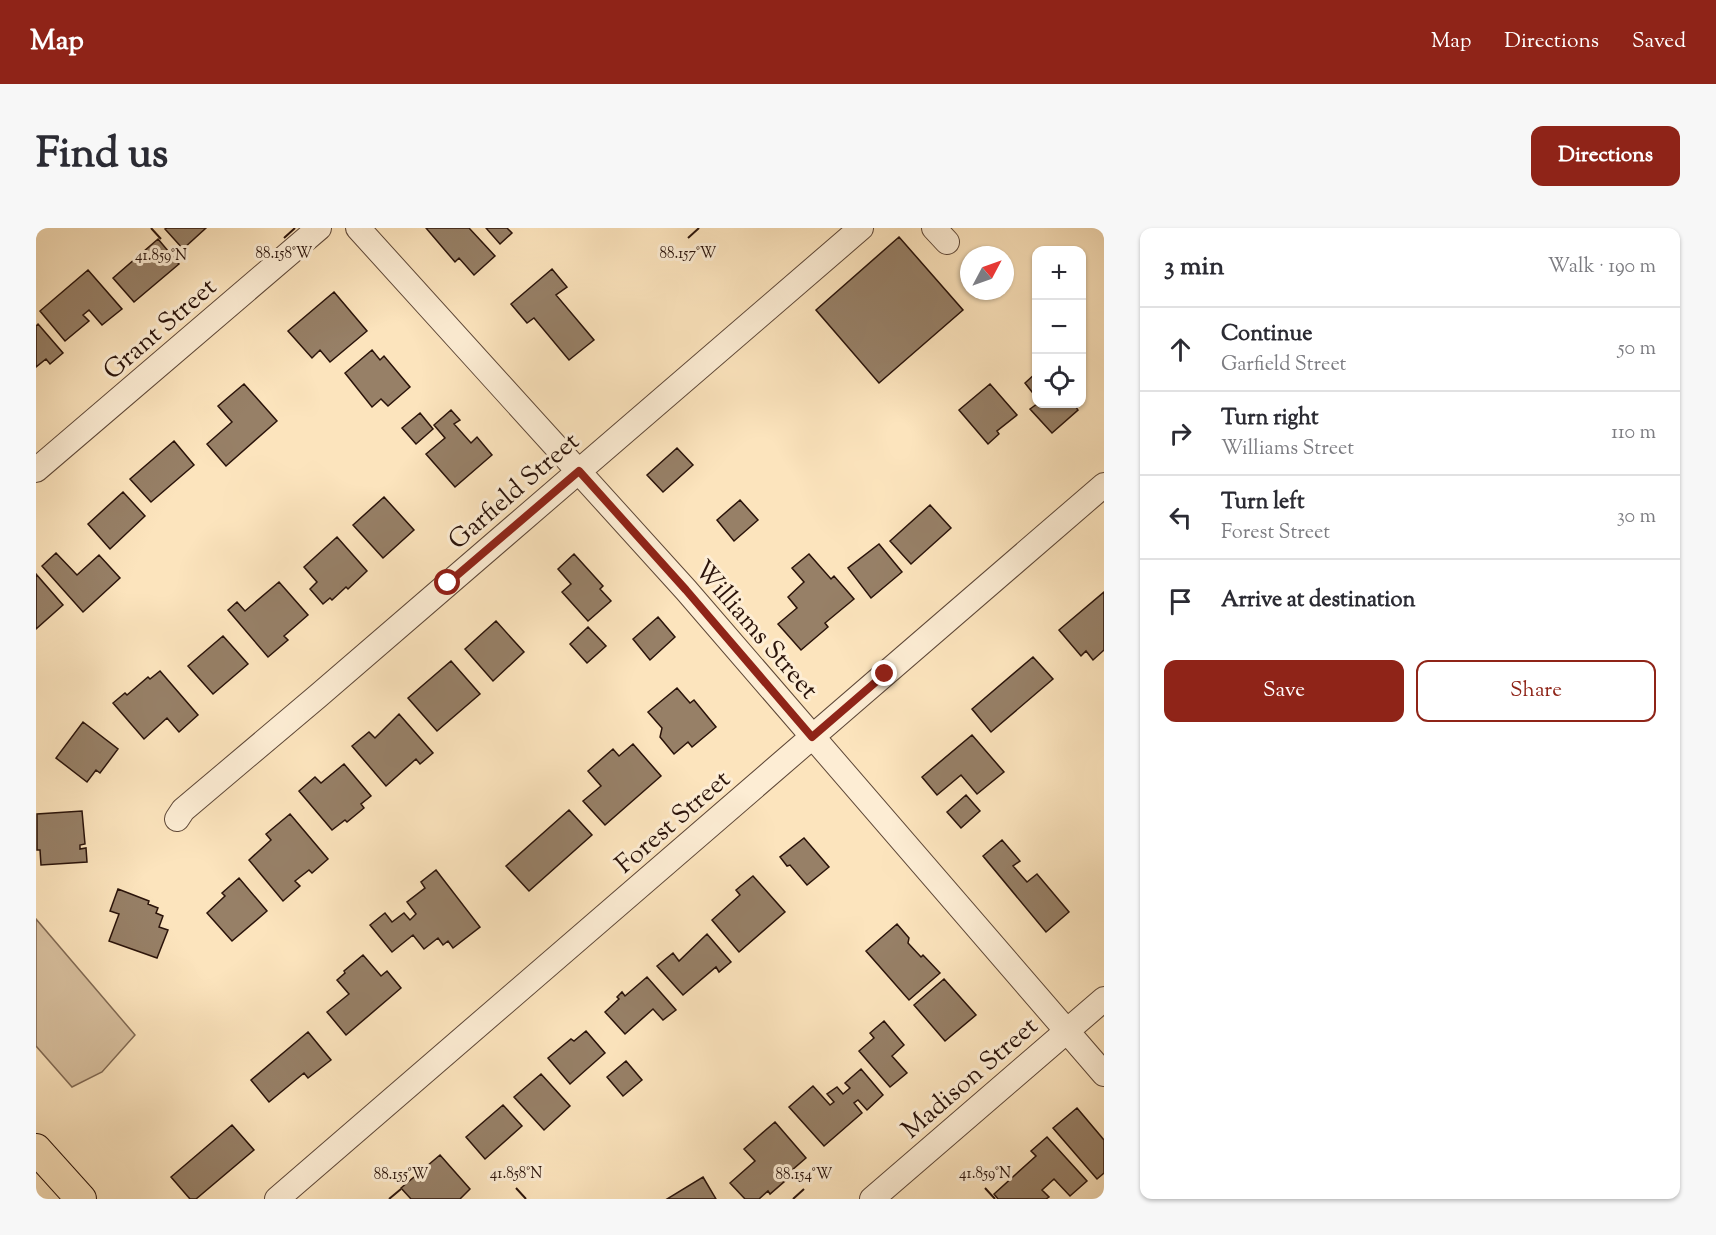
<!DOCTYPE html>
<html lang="en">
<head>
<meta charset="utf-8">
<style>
  body { margin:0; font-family:"Sorts Mill Goudy",serif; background:#f7f7f7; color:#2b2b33 }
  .controls { position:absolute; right:18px; top:18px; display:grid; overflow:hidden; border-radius:12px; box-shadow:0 2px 4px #0004 }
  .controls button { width:54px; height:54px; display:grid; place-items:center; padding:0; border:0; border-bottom:2px solid #e1e1e2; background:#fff; color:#2b2b33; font:30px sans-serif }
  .compass { position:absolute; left:924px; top:18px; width:54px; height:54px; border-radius:50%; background:#fff; box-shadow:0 2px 4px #0004; rotate:49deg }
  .stop { position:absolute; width:18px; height:18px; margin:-14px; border:4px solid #8f2418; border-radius:50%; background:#fff }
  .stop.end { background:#8f2418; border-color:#fff; box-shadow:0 2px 6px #0008 }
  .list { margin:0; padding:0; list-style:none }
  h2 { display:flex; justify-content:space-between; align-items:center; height:78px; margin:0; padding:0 24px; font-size:26px }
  h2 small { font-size:20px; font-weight:400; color:#7c7c81 }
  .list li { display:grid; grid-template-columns:39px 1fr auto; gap:18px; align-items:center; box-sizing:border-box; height:84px; padding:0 24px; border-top:2px solid #e1e1e2 }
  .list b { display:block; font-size:22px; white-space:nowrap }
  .list p { margin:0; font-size:20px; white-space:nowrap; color:#7c7c81 }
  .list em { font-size:20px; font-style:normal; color:#7c7c81 }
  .actions { display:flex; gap:12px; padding:18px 24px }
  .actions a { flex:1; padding:14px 0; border:2px solid #8f2418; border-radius:12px; text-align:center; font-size:21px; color:#8f2418 }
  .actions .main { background:#8f2418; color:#fff }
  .icon { flex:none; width:33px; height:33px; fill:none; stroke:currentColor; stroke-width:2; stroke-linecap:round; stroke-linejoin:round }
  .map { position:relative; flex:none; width:1068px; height:971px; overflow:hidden; border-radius:12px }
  header { display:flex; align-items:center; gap:36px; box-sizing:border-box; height:84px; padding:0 30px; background:#8f2418; color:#fff }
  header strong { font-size:28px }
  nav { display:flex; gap:33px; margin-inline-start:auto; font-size:21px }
  .intro { display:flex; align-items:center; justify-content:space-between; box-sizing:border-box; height:144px; padding:0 36px }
  h1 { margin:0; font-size:42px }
  .button { padding:15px 27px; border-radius:12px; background:#8f2418; color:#fff; font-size:21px; font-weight:700 }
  main { display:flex; gap:36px; padding:0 36px }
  aside { flex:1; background:#fff; border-radius:12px; box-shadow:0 2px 4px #0004 }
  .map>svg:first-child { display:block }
  .green { fill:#d8c09f; stroke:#816a54; stroke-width:1.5 }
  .building { fill:#978067; stroke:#2a130a; stroke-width:1.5 }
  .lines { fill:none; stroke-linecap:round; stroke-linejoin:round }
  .minor-casing { stroke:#5e4737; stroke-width:26 }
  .major-casing { stroke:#2a130a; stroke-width:32 }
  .minor { stroke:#fdedd4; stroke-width:24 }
  .major { stroke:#fce4bd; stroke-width:30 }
  .route { stroke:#8f2418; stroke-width:8 }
  .ticks { fill:none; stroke:#2a130a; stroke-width:2 }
  .labels { text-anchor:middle; stroke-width:6; stroke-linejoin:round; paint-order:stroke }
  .street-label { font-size:26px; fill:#2a130a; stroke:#fdedd4 }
  .ticks-label { font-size:15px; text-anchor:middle; fill:#2a130a; stroke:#fdedd4; stroke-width:6; stroke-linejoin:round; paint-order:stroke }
</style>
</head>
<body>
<header>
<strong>Map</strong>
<nav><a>Map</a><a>Directions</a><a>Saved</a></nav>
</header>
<div class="intro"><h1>Find us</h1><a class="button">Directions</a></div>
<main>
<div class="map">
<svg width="1068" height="971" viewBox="0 0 1068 971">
  <rect width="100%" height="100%" fill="#fce4bd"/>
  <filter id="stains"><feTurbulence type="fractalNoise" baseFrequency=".00333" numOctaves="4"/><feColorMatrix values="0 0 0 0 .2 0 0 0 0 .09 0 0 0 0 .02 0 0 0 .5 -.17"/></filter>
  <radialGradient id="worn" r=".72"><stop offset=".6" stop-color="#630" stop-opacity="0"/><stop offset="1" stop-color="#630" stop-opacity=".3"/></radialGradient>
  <path class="green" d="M0,691L99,807L66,844L36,859L0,818Z"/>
  <path class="building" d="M131,0H170L147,21L129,1Z
    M390,0H433L459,28L438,47L423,30L419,34Z
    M450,0H471L476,5L464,16Z
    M863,9L927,82L843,155L780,82Z
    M122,11L143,36L98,74L77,50Z
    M516,41L531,59L520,67L558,112L533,132L498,90L491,95L475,76Z
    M52,42L86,81L66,97L53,82L47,87L53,93L29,113L4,83Z
    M298,64L331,103L294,134L284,122L276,130L252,103Z
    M2,96L27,125L14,136L10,131L0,139V98Z
    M336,122L344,132L348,128L374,159L352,178L345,171L336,179L309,145Z
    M1000,145V169L989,155Z
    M208,156L241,193L190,238L171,216L196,194L182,178Z
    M954,156L981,187L961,203L963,206L952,216L923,182Z
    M1001,176H1038L1042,182L1016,205L994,181Z
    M415,182L424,192L418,196L435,215L441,209L456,227L419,259L390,226L409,210L398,197Z
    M384,185L397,201L380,216L366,200Z
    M138,213L158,237L115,274L94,251Z
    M641,220L657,237L627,264L611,247Z
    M87,264L109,288L74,321L52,296Z
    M348,269L378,302L347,330L317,297Z
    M704,272L722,292L698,313L681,292Z
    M894,277L915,300L875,336L854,313Z
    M301,309L331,343L312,361L310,359L296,372L294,370L287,376L274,361L281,354L268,339Z
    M843,316L866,344L835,370L812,340Z
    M20,325L41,347L63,327L84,350L47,384L6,338Z
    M538,326L567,358L564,361L575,373L552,393L526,364L535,356L522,341Z
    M773,326L795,351L798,348L818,371L789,395L792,399L765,422L742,396L761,380L752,369L768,354L756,340Z
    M0,346L27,377L0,401Z
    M243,354L272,387L248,408L252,412L232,429L192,382L201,374L209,383Z
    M1068,364V422L1057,432L1050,423L1045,428L1023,402Z
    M622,389L639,409L614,432L597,411Z
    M460,393L488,424L457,453L429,421Z
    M552,399L570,418L551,435L534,416Z
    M187,408L212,436L177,466L152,438Z
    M997,429L1017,451L955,504L936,481Z
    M415,433L444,466L401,503L372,470Z
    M124,443L162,487L143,504L131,490L108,511L77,475L89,465L91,467L112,449L114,451Z
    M641,460L654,475L658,472L680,499L656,519L652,514L638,526L624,509L626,500L612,484Z
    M363,486L397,525L384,536L380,531L350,558L316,518L333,504L339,510Z
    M47,494L82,521L64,545L60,542L51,554L20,530Z
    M936,507L968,544L941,566L925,547L901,567L886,549Z
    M597,516L625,548L569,597L547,573L565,558L552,543L577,521L583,528Z
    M308,536L335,568L325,576L328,580L311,594L309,592L296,602L263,563L279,549L285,555Z
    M930,567L944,583L925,600L911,584Z
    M533,582L556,607L493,663L470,638Z
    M46,583L49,616L44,617V621L50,620L51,634L5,637L4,622H1V586Z
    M254,586L292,631L276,645L273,642L259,653L264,658L247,673L213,632L235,612L230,606Z
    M768,610L793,639L771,657L754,637L751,638L744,629Z
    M966,612L984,633L977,638L991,654L1001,646L1033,684L1010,704L947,628Z
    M400,642L444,699L417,720L412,713L407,717L402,710L388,721L377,707L356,724L334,697L349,685L356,694L368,685L374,692L380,686L371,674L389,660L385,654Z
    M717,648L749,684L703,724L676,692L704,667L700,662Z
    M203,650L231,683L196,713L171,685L189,668L186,665Z
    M82,661L113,673L112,676L122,680L120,685L127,688L123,699L132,702L121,730L73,713L83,686L74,683Z
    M861,696L873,710L872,715L885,729L887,727L904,745L873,772L830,723Z
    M671,706L695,734L683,744L680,739L647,767L621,738L637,725L643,733Z
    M327,727L345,748L351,743L365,760L310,807L291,784L313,766L301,752L309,745L308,743Z
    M611,749L640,782L627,792L617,781L589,806L569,784L583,771L581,769L586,764L589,768Z
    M908,751L940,787L909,813L878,777Z
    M848,793L868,817L856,828L871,845L854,859L823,823L838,810L834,805Z
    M550,803L569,825L534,856L512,830L535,811L538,813Z
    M272,804L295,832L272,850L268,845L233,874L215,852Z
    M590,833L606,852L587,868L571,849Z
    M825,841L847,867L831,882L822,872L818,875L826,885L788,918L753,879L777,858L794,877L798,874L791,866L801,859L807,866L814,860L809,855Z
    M505,846L534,878L508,902L478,869Z
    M467,877L486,898L449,931L430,909Z
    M1041,880L1068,912V945L1061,951L1017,900Z
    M739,894L770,930L755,943L757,946L734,966L732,963L723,971H709L694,955L719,933L708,921Z
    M196,897L218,922L160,971H154L135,949Z
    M1011,909L1051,953L1034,968L1018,951L1006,962L1013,969L1010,971H962L958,966L1000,928L995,923Z
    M404,927L434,961L424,971H375L365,960Z
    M667,949L680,971H631Z"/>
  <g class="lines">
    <g class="minor-casing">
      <path id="minor" d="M322,0L650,362L1068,846
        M898,0L911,14
        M0,242L283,0
        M141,591L147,582L282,468L825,0
        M241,971L1068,257
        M836,971L1068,771"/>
    </g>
    <g class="major-casing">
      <path id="major" d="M0,921L45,971"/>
    </g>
    <use href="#minor" class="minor"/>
    <use href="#major" class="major"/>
  </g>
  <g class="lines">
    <path class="route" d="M412,355L543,243L650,362L776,509L849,446"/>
  </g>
  <path class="ticks" d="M115,0L125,11M248,10L259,0M652,10L663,0M480,960L490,971M949,960L959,971M353,971L365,961M757,971L768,961"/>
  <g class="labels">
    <g class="street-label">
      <text transform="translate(123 100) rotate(-41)" y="9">Grant Street</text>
      <text transform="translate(477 262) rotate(-41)" y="9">Garfield Street</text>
      <text transform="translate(721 401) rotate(49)" y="9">Williams Street</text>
      <text transform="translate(636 593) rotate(-41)" y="9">Forest Street</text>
      <text transform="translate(933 849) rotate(-41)" y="9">Madison Street</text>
    </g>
  </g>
  <g class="ticks-label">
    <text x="248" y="30">88.158°W</text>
    <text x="652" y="30">88.157°W</text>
    <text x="125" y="32">41.859°N</text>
    <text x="480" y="950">41.858°N</text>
    <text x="949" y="950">41.859°N</text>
    <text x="365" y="951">88.155°W</text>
    <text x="768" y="951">88.154°W</text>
  </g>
  <rect width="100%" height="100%" filter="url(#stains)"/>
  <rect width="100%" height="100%" fill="url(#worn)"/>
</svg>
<div class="controls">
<button>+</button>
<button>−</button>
<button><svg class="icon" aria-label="locate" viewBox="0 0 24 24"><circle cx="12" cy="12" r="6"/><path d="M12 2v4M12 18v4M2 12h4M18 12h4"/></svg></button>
</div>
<svg class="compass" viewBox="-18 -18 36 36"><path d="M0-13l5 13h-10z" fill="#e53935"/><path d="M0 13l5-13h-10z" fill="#7c7c81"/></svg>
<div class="stop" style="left:412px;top:355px"></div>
<div class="stop end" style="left:849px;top:446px"></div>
</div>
<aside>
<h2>3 min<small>Walk · 190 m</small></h2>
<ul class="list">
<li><svg class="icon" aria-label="ahead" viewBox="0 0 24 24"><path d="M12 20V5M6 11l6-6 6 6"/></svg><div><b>Continue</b><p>Garfield Street</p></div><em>50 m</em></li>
<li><svg class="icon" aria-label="right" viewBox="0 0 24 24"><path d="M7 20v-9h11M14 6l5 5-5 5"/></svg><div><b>Turn right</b><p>Williams Street</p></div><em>110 m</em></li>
<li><svg class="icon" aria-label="left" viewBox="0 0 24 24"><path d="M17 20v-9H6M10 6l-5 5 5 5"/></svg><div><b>Turn left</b><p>Forest Street</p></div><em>30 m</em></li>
<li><svg class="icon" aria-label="arrive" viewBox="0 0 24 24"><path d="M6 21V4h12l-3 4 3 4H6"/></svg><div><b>Arrive at destination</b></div></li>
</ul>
<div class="actions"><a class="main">Save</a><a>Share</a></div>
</aside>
</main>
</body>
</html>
